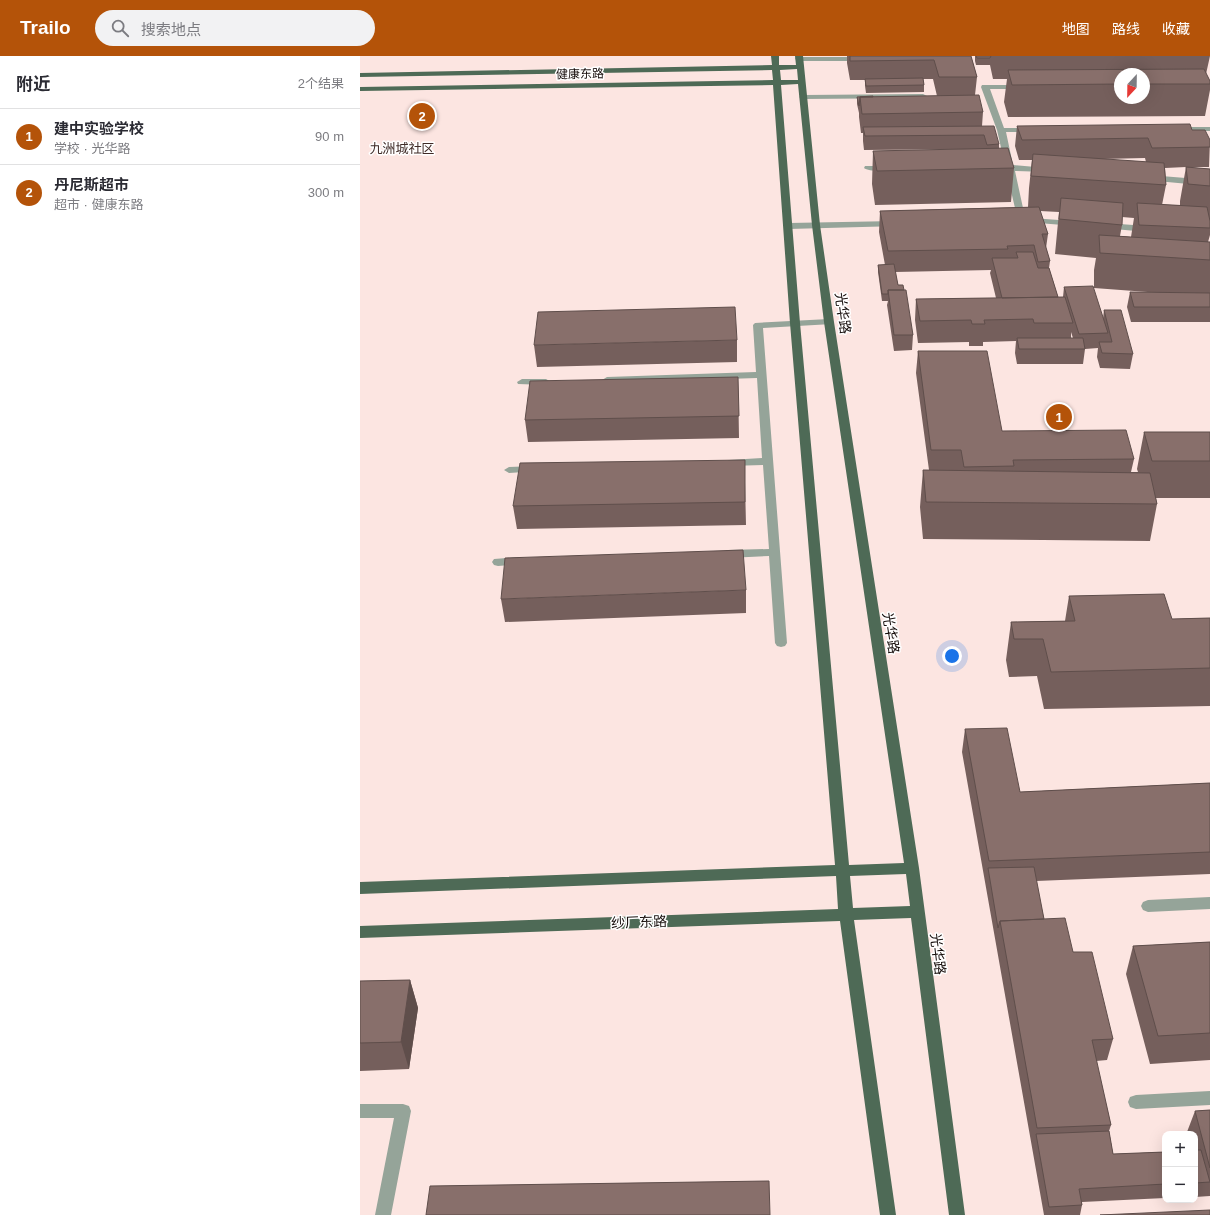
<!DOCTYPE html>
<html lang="zh">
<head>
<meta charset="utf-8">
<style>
  body { margin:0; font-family:Arial,"Noto Sans SC",sans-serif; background:#f2f2f3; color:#2b2b33 }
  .controls { position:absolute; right:12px; bottom:12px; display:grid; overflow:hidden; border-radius:8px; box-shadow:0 4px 16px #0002 }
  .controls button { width:36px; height:36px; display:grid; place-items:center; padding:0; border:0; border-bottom:1px solid #e1e1e2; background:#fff; color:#2b2b33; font:20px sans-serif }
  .compass { position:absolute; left:754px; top:12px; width:36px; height:36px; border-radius:50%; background:#fff; box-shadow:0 4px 16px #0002; rotate:202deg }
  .you { position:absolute; left:592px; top:600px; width:14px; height:14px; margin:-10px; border:3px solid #fff; border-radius:50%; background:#1a73e8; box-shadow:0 0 0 6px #1a73e833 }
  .badge { display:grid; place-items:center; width:26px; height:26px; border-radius:50%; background:#b45309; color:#fff; font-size:13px; font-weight:700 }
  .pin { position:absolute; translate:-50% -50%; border:2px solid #fff; box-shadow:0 1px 4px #0006 }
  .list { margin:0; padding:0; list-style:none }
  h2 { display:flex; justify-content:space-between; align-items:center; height:52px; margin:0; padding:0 16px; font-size:17px }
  h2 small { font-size:13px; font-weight:400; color:#7c7c81 }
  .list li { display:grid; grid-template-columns:26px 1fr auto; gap:12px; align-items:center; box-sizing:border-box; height:56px; padding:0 16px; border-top:1px solid #e1e1e2 }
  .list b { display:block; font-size:15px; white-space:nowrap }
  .list p { margin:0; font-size:13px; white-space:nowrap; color:#7c7c81 }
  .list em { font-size:13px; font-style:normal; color:#7c7c81 }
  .icon { flex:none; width:22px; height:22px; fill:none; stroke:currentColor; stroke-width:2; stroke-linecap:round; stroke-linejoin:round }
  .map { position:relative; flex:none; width:850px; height:1159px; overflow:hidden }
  header { display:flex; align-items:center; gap:24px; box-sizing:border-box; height:56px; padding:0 20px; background:#b45309; color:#fff }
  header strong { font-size:19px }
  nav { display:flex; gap:22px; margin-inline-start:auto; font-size:14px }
  .search { width:280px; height:36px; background:#f2f2f3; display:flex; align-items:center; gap:10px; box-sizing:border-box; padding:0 14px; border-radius:22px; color:#7c7c81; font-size:15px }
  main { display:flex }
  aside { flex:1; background:#fff }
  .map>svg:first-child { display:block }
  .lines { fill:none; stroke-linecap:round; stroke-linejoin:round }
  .minor { fill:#95a499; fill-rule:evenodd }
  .major { fill:#4e6a56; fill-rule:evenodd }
  .wall { fill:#755f5c; fill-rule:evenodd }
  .shaded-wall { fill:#5f4e4b }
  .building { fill:#886f6b; stroke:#5f4e4b }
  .labels { text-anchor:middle; stroke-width:3; stroke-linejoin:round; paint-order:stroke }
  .far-street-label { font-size:12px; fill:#170e0c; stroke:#fff }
  .far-quarter-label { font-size:13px; fill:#3f2a26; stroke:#fff }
  .street-label { font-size:14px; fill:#170e0c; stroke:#fff }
</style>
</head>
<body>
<header>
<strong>Trailo</strong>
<div class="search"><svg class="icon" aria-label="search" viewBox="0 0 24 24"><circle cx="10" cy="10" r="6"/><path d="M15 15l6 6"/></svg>搜索地点</div>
<nav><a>地图</a><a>路线</a><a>收藏</a></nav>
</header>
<main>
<aside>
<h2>附近<small>2个结果</small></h2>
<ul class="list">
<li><span class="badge">1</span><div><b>建中实验学校</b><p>学校 · 光华路</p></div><em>90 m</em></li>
<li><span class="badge">2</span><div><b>丹尼斯超市</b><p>超市 · 健康东路</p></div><em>300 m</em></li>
</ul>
</aside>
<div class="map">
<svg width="850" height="1159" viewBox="0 0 850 1159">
  <rect width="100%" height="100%" fill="#fce5e1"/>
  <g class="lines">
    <path class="minor" d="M436,1H504L508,3L504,5H439L435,3Z
      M622,29H661L665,31L661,33H630L644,72H673L677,74L673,76H646L653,109L687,112L691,114L687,116L655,115L663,152L671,162L713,165L716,166L717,168L716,170L665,166L655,152L646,114L638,113L634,111L638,109H645L637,74L621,31Z
      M563,38L567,40L566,42L443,43L439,41L443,39Z
      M812,71H850V75H815L811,73Z
      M505,110H530L534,112C529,116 509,116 504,112Z
      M789,119L850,124V130L786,124L785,122Z
      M536,165L539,166L540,168L539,170L429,173L425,170L429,167Z
      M746,167L787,170L791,173L787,176L743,172L742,170L743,168Z
      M469,263L474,266L472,268L403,272L427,587L425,590L421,591L417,590L415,587L409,500L368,502L364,501L362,498L364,495L368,494L409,493L403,409L369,410L364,407L369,404L402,402L397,322L247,327L242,324L247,321L396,316L393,269L395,267Z
      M162,323H186L191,326L186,329L158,328L157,326Z
      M175,410L180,413L179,415L149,417L144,414L149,411Z
      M160,501L164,502L166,505L164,508L138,510L134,509L132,506L134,503Z
      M850,841V853L788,856L783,854L781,850L783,846L788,844Z
      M850,1035V1049L776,1053L770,1051L768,1046L770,1041L776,1039Z
      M0,1048H43L49,1050L51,1055L31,1159H15L34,1062H0Z"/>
    <path class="major" d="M411,0H419V9H436L435,0H443L460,169L474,266L559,812L605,1159H589L551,862L494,864L536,1159H520L480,865L0,882V870L478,853L476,820L0,838V826L475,809L430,267L413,29L0,35V31L413,24L412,14L0,21V17L412,9ZM437,13L438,24H421L420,14ZM438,28L452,169L464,266L544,807L489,809L440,267L421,29ZM546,818L550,850L493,852L490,820Z"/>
  </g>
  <path class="wall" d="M487,0H611L617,21L615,39L623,56L622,70L639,88V93L654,112L651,146L515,149L512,128L513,95L623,93L504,94L503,85V77H501L499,61V57L497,48V41L577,40L573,23H563L564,29V36L506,37L505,30V24H490L487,7Z
    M615,0H850L846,18L850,25V34L845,60L648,61L644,46L647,23H633L630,9H616L615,5ZM760,18H784V42H760Z
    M657,70L832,74L850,84L849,111H828L850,113V179L848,186H850V266H771L767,251L770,236L801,237L734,232V214L736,202L695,198L699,156L680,155L688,178L686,192L690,205L689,212L698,241H703L704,231L743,263L744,254L773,298L770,313L740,312L737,301L738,292L725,293L723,308H657L655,297L656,285L623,286V290H609V286L558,287L555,264L556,243L636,242L630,217L631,214L535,216L538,229L553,279L552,294L534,295L527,249L528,245H522L518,216V209H525L519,176L520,155L668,151L669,132L672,104H659L655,90ZM785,102L786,106L742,103ZM826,111L820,145V149H802L806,129L805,112ZM762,161L774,162L771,181L760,180L762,169ZM711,276L713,282H711Z
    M377,284V306L177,311L174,289Z
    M558,295L642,375L774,403L771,416H778L777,413L784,376H850V442H796L797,448L790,485L563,483L560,451L563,414H569L556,317Z
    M378,321L379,382L168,386L165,364Z
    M385,426L386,469L157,473L153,450Z
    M386,534V557L145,566L141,543Z
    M709,540L812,563L850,562V650L684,653L677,620L649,621L646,604L651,566L705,565Z
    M605,673L660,736L850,727V818L676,825L684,863L713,896L753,983L747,1004L736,1005L751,1069L749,1075L753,1098L805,1096V1142L722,1146V1149L720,1159H684L602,696Z
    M850,886V1004L790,1008L766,918L773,890Z
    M50,924L58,952L49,1013L0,1015V925Z
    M850,1054V1140L835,1141V1078H828L827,1076L835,1055Z"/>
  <path class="shaded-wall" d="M50,924L58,952L49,1013L41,986Z"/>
  <path class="building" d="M490,0H611L617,21H579L574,4L490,5Z
    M616,0H631L630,2H617Z
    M844,13L850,25V28H784V18H760V28L652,29L648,14Z
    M563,22L564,29L506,30L505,23Z
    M619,39L623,56L502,58L500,41Z
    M513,40V41H500L499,50L497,41Z
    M830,68L832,74H845L850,84V91L792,92L788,82L662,84L657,70Z
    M634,70L639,88L627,89L624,79L505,80L503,71Z
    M648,92L654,112L517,115L513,95Z
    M673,98L804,107L806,129L671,120Z
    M826,111L850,113V130L828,128Z
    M701,142L763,147L762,169L699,163Z
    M777,147L847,151L850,165V172L779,169Z
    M679,151L688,178H682L690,205L678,206L674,189L647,190L648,193L528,195L520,155Z
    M739,179L850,186V204L740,197Z
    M656,196H673L678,212H689L698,241L642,242L632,202H658Z
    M534,208L538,229H543L544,234H528V238H522L518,209Z
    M733,230L748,277L719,278L704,231Z
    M528,234H546L553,279H534Z
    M770,236L850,237V251H774Z
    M705,241L713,267H674L673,263L624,264L625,268H612L611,264L560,265L556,243Z
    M375,251L377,284L174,289L178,256Z
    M744,254H761L773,298L742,297L739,286H752Z
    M657,282H723L725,293H659Z
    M558,295H627L642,375L766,374L774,403L653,404L654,410L604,411L601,394H571Z
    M378,321L379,360L165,364L170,325Z
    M784,376H850V405H792Z
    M385,404V446L153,450L160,407Z
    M563,414L790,417L797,448L566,446Z
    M383,494L386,534L141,543L145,502Z
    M804,538L812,563L850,562V612L691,616L683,583H654L651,566L715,565L709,540Z
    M647,672L660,736L850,727V796L629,805L605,673Z
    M674,811L684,863L640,865L638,872L628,812Z
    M705,862L713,896H732L753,983L732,984L751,1069L677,1072L640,865Z
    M850,886V977L798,980L773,890Z
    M50,924L41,986L0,987V925Z
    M850,1054V1112L835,1055Z
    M749,1075L753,1098L805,1096V1128L719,1133L722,1149L689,1151L676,1078Z
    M835,1094H841L850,1126L835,1127Z
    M409,1125L410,1159H66L70,1130Z
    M850,1154V1159H740Z"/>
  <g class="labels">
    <g class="far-street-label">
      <text transform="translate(220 18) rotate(-1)" y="4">健康东路</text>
    </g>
    <g class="far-quarter-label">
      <text x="42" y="97">九洲城社区</text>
    </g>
    <g class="street-label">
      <text transform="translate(483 257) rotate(82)" y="5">光华路</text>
      <text transform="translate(531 577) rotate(81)" y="5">光华路</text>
      <text transform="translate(279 866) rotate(-2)" y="5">纱厂东路</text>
      <text transform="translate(578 898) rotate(83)" y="5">光华路</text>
    </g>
  </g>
</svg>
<div class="controls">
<button>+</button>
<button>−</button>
</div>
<svg class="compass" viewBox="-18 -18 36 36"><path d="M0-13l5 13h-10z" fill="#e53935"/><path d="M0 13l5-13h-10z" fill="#7c7c81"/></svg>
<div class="you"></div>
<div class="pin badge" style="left:699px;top:361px">1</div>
<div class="pin badge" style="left:62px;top:60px">2</div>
</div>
</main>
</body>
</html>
